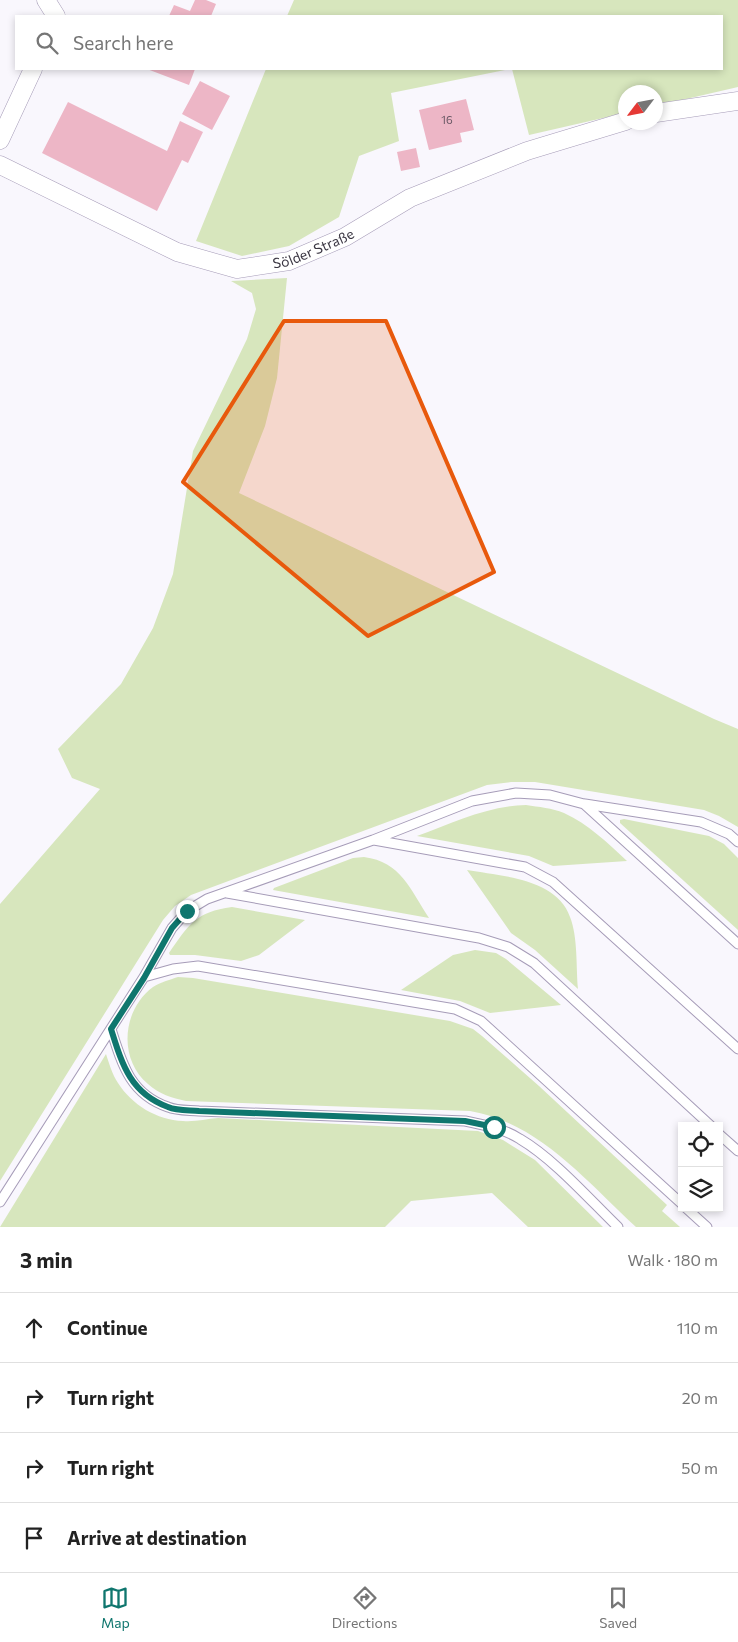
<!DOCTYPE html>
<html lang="en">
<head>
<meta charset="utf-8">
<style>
  body { margin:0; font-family:Commissioner,sans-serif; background:#f2f2f2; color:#222 }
  .controls { position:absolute; right:15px; bottom:15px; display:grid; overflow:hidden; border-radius:0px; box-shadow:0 2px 8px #0003 }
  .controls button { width:45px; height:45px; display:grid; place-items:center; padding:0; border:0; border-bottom:1px solid #e0e0e0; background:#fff; color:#222; font:25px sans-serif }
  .compass { position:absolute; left:618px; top:85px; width:45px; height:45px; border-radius:50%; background:#fff; box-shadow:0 2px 8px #0003; rotate:238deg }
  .stop { position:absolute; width:15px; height:15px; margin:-11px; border:4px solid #0f766e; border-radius:50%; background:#fff }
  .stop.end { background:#0f766e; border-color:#fff; box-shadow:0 1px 5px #0008 }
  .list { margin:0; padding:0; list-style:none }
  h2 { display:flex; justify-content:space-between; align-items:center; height:65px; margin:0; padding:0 20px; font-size:21px }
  h2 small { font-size:16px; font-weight:400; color:#767676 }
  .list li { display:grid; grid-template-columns:32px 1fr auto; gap:15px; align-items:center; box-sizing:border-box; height:70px; padding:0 20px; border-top:1px solid #e0e0e0 }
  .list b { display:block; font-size:19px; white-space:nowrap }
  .list em { font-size:16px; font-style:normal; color:#767676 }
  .icon { flex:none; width:28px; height:28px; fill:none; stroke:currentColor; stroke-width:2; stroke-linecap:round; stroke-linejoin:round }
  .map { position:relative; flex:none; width:738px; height:1227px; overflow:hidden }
  .search { position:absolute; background:#fff; box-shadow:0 2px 8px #0003; left:15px; right:15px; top:15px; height:55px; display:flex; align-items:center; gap:12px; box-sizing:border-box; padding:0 18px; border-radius:0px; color:#767676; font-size:19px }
  .sheet { height:345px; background:#fff }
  nav { display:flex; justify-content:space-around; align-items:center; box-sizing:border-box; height:70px; border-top:1px solid #e0e0e0; background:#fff; font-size:14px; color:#767676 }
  nav a { display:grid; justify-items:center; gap:2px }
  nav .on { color:#0f766e }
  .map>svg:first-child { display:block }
  .green { fill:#d7e6bd }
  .building { fill:#edb6c6 }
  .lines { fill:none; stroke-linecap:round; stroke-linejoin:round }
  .lane-casing { stroke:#a69cb8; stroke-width:11 }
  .street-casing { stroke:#a69cb8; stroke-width:19 }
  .lane { stroke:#fff; stroke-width:9 }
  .street { stroke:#fff; stroke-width:18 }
  .route { stroke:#0f766e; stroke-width:6 }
  .marked { fill:#e8590c; fill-opacity:0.2; stroke:#e8590c; stroke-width:4; stroke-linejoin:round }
  .labels { text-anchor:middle; stroke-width:4; stroke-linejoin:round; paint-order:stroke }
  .number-label { font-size:11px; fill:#675663 }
  .street-label { font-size:14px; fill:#3a3642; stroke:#f9f7fd }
</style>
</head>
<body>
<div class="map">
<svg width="738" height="1227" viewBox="0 0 738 1227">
  <rect width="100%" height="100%" fill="#f9f7fd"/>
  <path class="green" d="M294,0H738V87L656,106V92H626L625,113L529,135L512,69H722V16H287Z
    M266,69H510L391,93L399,141L359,156L339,217L289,246L242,256L196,241Z
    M287,278L277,378L265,426L239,493L714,719L738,729V827L719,816L704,810L535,782H511L487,785L191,895L175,906L163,920L0,1181V904L100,789L72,778L58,749L121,684L153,628L173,574L193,451L247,339L256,309L252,293L231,281Z
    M526,805C539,807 552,808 564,813C588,824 608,843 627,861L553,866L529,856L417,836C453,823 487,806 526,805Z
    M624,819L709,836L724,844L738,858V930L620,823V820Z
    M364,857C401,862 410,889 429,918L273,890L274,888L353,858Z
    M467,870C500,876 557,878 570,917C578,937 576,967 578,989L535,950L511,933Z
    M232,907L305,920L259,955L241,961L195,955H170L169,953C189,924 196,912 232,907Z
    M475,950L496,953L506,959L561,1005L490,1013L460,1001L401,990L453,955Z
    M178,977L193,978L450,1021L473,1029L482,1036L539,1086L667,1205L662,1211L680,1227H636C586,1181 539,1123 470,1111L186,1101C172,1098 159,1094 148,1084C118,1059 122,1010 153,987C161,982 169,980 178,977Z
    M106,1054C109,1063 112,1074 118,1083C132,1105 157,1120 183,1121C195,1122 206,1119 218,1118L478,1131L503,1140L535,1160L603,1227H528L492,1193L411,1201L385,1227H0Z"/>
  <path class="building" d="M195,0H206L216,4L211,16H169L174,5L190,11Z
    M147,69H195L189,85Z
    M200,81L230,96L212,130L182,114Z
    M466,99L474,130L460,133L462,142L429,150L419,110Z
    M68,102L167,151L180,121L203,132L188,163L182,160L157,211L42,153Z
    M416,148L420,167L401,171L397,152Z"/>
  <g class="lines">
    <g class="lane-casing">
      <path id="lane" d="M585,804L701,822L729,834L738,842
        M374,840L525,867L553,882L738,1049
        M227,893L479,938L508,947L534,963L711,1126
        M144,977L173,969L198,966L455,1009L481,1021L682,1204
        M111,1029C122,1064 130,1094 168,1107C177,1111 189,1110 199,1111L465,1121C484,1125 503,1128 520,1139C554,1159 589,1199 618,1227
        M719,1134L738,1151
        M0,1202L144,977L172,928L187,911L207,899L373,840L472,801L516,793L550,795L584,804L738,944
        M686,1208L707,1227"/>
    </g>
    <g class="street-casing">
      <g id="street">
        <path d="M46,0L56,16"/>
        <path d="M656,113L738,101"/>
        <path d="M0,140L33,69"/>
        <path id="s1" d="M0,165L177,252L237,269L289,261L345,237L410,198L527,151L626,121"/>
      </g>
    </g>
    <use href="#lane" class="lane"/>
    <use href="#street" class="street"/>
  </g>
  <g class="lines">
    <path class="route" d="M187,911L172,928L144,978L111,1029C122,1064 130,1093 168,1107C177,1111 189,1110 199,1111L465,1121L494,1127"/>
  </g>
  <path class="marked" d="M284,321H386L494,572L368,636L183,482Z"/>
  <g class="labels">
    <g class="number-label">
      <text x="447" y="124">16</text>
    </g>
    <g class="street-label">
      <text dy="5" stroke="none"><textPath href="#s1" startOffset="339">Sölder Straße</textPath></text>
    </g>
  </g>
</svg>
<div class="controls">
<button><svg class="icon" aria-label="locate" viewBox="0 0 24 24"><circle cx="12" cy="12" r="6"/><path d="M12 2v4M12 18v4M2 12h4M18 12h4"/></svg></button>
<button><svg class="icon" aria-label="layers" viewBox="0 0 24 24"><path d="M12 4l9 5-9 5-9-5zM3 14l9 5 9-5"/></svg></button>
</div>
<svg class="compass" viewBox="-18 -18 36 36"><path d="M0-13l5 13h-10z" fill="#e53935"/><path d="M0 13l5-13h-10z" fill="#767676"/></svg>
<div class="stop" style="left:494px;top:1127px"></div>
<div class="stop end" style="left:187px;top:911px"></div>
<div class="search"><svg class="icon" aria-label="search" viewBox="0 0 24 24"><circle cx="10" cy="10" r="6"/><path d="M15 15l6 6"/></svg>Search here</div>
</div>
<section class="sheet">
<h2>3 min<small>Walk · 180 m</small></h2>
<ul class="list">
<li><svg class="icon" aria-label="ahead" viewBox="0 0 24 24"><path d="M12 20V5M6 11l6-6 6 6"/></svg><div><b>Continue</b></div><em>110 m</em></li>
<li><svg class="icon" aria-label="right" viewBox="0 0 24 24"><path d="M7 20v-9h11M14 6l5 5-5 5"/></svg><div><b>Turn right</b></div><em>20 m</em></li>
<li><svg class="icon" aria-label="right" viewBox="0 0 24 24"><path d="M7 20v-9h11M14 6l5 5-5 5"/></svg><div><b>Turn right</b></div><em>50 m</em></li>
<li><svg class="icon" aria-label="arrive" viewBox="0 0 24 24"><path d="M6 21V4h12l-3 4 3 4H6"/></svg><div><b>Arrive at destination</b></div></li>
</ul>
</section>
<nav>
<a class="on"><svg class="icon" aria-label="map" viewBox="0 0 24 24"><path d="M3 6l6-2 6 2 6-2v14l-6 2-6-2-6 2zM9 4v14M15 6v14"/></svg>Map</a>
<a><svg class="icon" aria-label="directions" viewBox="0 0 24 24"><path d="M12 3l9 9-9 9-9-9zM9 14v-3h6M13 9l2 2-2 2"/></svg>Directions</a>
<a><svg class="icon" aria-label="saved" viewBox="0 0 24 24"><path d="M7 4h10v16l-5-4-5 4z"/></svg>Saved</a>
</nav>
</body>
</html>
